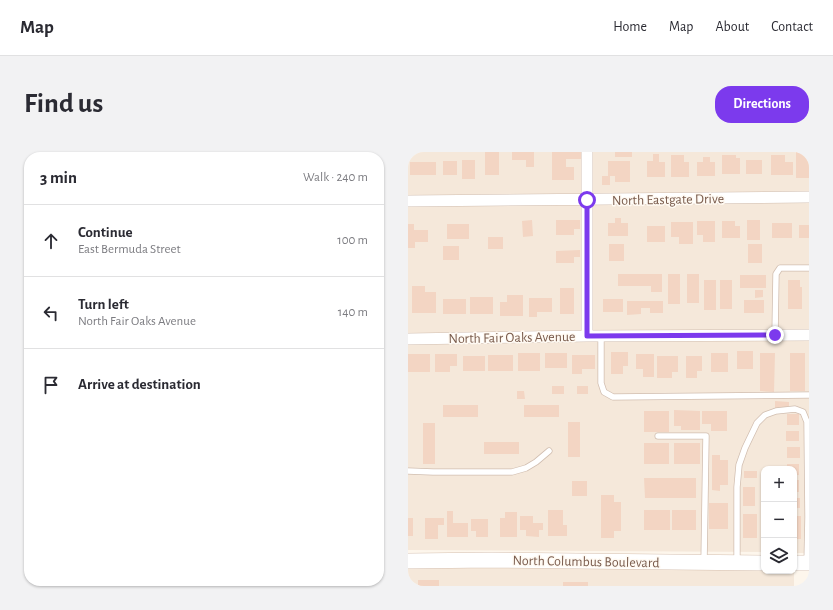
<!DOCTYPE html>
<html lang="en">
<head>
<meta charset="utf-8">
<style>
  body { margin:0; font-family:"Alegreya Sans",sans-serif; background:#f2f2f3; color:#2b2b33 }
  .controls { position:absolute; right:12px; bottom:12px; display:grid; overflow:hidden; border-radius:8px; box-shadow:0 1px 3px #0004 }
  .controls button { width:36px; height:36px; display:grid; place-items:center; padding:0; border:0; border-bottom:1px solid #e1e1e2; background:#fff; color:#2b2b33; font:20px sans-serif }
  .stop { position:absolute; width:12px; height:12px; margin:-9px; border:3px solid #7c3aed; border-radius:50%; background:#fff }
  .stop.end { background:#7c3aed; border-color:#fff; box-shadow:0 1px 4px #0008 }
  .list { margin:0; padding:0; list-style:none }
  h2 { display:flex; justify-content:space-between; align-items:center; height:52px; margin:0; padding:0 16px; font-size:17px }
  h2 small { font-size:13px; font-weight:400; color:#7c7c81 }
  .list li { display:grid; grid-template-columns:26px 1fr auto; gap:12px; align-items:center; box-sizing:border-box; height:72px; padding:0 16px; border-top:1px solid #e1e1e2 }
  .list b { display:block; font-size:15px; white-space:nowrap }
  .list p { margin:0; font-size:13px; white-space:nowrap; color:#7c7c81 }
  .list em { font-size:13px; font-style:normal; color:#7c7c81 }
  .icon { flex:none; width:22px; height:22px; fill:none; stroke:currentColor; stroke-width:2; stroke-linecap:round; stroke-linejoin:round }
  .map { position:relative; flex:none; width:401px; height:434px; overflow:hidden; border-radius:16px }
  header { display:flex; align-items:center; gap:24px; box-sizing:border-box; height:56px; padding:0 20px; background:#fff; border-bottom:1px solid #e1e1e2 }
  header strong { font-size:19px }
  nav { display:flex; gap:22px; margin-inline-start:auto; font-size:14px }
  .intro { display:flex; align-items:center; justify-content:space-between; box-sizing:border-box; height:96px; padding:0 24px }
  h1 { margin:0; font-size:28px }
  .button { padding:10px 18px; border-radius:16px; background:#7c3aed; color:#fff; font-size:14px; font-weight:700 }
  main { display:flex; gap:24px; padding:0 24px }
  aside { flex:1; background:#fff; border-radius:16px; box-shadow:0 1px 3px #0004 }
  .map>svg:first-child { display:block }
  .residential { fill:#f5e8da }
  .building { fill:#f3d5c3 }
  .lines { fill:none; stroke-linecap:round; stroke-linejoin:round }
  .lane-casing { stroke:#d1beb0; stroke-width:7 }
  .street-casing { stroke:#d1beb0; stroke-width:12 }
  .secondary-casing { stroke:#d6c0b0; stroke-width:16 }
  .lane { stroke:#fff; stroke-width:5.5 }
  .street { stroke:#fff; stroke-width:11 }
  .secondary { stroke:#fff; stroke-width:15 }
  .route { stroke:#7c3aed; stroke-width:5 }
  .labels { text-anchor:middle; stroke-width:3; stroke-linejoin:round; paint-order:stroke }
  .street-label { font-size:14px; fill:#7a5c4d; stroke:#fffaf3 }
</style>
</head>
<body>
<header>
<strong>Map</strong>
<nav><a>Home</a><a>Map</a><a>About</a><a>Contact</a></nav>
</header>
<div class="intro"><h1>Find us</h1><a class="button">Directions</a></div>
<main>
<aside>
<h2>3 min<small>Walk · 240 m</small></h2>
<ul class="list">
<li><svg class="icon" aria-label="ahead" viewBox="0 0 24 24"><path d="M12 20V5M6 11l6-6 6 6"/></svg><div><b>Continue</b><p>East Bermuda Street</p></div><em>100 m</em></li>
<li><svg class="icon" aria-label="left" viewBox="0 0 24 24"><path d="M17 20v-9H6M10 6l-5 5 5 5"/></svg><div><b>Turn left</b><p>North Fair Oaks Avenue</p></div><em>140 m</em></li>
<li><svg class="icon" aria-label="arrive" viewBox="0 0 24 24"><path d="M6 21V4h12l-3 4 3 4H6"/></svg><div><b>Arrive at destination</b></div></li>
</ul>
</aside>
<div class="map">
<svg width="401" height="434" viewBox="0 0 401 434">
  <rect width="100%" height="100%" fill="#fdf6ec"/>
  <path class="residential" d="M0,0H401V401H386V317H356V400L0,398Z
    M0,415L356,416V419H386V416V434H0Z"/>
  <path class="building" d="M77,0H91V23H77Z
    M104,0H126V15H118V8H104Z
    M144,0H174V7H158V15H166V28H144Z
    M207,0H224V5H207Z
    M388,0H401V26H388Z
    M245,2H251V10H257V25H239V9H245Z
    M263,3H276V10H281V25H263Z
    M314,3H328V6H332V22H314Z
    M363,3H377V10H385V23H363Z
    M295,5H302V10H307V24H289V10H295Z
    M54,8H67V27H54Z
    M338,8H354V22H338Z
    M35,9H49V23H35Z
    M200,9H222V30H207V24H202V33H194V24H200Z
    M2,10H28V23H2Z
    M207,66H213V71H220V84H200V71H207Z
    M124,68L125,84L115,85L114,69Z
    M148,68H172V77H166V83H148Z
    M339,68H352V88H339Z
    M289,69H307V90H295V83H289Z
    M314,69H327V74H332V86H314Z
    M263,70H285V92H271V85H263Z
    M364,71H384V86H364Z
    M0,72H6V78H20V90H7V96H0Z
    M39,72H61V87H39Z
    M391,73H401V86H391Z
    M239,74H257V90H239Z
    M80,85H95V97H80Z
    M201,92H216V109H201Z
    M340,92H354V111H340Z
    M35,94H51V108H35Z
    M172,98V105H166V111H148V99Z
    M210,122H254V140H243V134H210Z
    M260,122H272V152H260Z
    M279,122H291V151H279Z
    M332,123H358V136H332Z
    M296,128H308V158H296Z
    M312,128H324V157H312Z
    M380,128H392V135H394V157H380Z
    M4,134H17V140H28V161H4Z
    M152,136H166V162H152Z
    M347,138H355V145L347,146Z
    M99,143H115V164H92V150H99Z
    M62,145H85V162H62Z
    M121,146H144V160H129V165H121Z
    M35,147H58V162H35Z
    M195,147H215V160H195Z
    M336,148H356V161H336Z
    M219,149H255V161H242V156H233V162L219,163Z
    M329,199H345V217H329Z
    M203,200H220V214H215V222H203Z
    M110,201H132V219H110Z
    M137,201H159V216H137Z
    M303,201H320V220H303Z
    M352,201H367L366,240L352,239Z
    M382,201H397V239H382Z
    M0,202H22V220H0Z
    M27,202H49V214H42V220H27Z
    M228,202H246V225H235V217H228Z
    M80,203H105V219H80Z
    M164,203H187V217H174V222H164Z
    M55,204H77V219H55Z
    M249,204H270V220H264V226H249Z
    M278,204H294V219H289V226H278Z
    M144,234H156V242H144Z
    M169,234H180V242H169Z
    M109,239H116L117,247H109Z
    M367,249L381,250V256H367Z
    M35,253H70V265H35Z
    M116,253H151V265H116Z
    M266,258L292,259V278H273V274H266Z
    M236,259H261V280H236Z
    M294,259H319V279H303V272H294Z
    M379,262H391V273H379Z
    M160,270H172V305H160Z
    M15,271H27V312H15Z
    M378,279H391V289H378Z
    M76,290H111V302H76Z
    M236,291H261V312H236Z
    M266,291H292V312H266Z
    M379,295H392V306H379Z
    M304,303H312V308H320V333H312V339L304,338Z
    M379,312H391V323H386V317H379Z
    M336,319H349V326H336Z
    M236,326H288V346H237Z
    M386,328H391V340H386Z
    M164,329H179V344H164Z
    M335,335H347V354H335Z
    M193,343H206V350H213V379H206V386H193Z
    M386,346H392V356H386Z
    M301,351H320V377H301Z
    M140,358H155V373H159V384H140Z
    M236,358H262V378H236Z
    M264,358H288V378H264Z
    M39,359H45V371H60V385H39Z
    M97,360H109V385H92V366H97Z
    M335,362H349V386H335Z
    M112,364H125V371H135V378H131V385L118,384V378H112Z
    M386,364H393V387H386Z
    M0,366H5V384H0Z
    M17,366H36V373H30V387H17Z
    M63,367H80V385H68V379H63Z
    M10,428H31V434H10Z
    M155,430H180V434H155Z"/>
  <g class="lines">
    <g class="lane-casing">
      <path id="lane" d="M367,183L368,122L372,116H401
        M193,184V231L196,240L205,245L401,243
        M250,284H298L296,410
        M0,319L25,320H104L118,316L128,310L141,299
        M329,411V335L331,313L337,296L349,271L357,263L368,259L387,257L395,260L399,270L400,365L399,411"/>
    </g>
    <g class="street-casing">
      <path id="street" d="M0,49L401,45
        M179,184V0
        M0,187L179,184L401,183"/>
    </g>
    <g class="secondary-casing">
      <path id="secondary" d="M0,409L84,408L356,411
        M386,411H401"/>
    </g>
    <use href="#lane" class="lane"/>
    <use href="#street" class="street"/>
    <use href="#secondary" class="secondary"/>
  </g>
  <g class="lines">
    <path class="route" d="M179,48V184L367,183"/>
  </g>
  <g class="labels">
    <g class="street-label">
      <text transform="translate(260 47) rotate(-1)" y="5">North Eastgate Drive</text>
      <text transform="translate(104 185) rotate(-1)" y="5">North Fair Oaks Avenue</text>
      <text transform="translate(178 409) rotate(1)" y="5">North Columbus Boulevard</text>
    </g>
  </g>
</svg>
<div class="controls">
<button>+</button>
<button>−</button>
<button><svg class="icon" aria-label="layers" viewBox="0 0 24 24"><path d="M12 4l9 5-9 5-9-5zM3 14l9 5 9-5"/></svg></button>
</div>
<div class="stop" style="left:179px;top:48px"></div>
<div class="stop end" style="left:367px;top:183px"></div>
</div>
</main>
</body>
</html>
